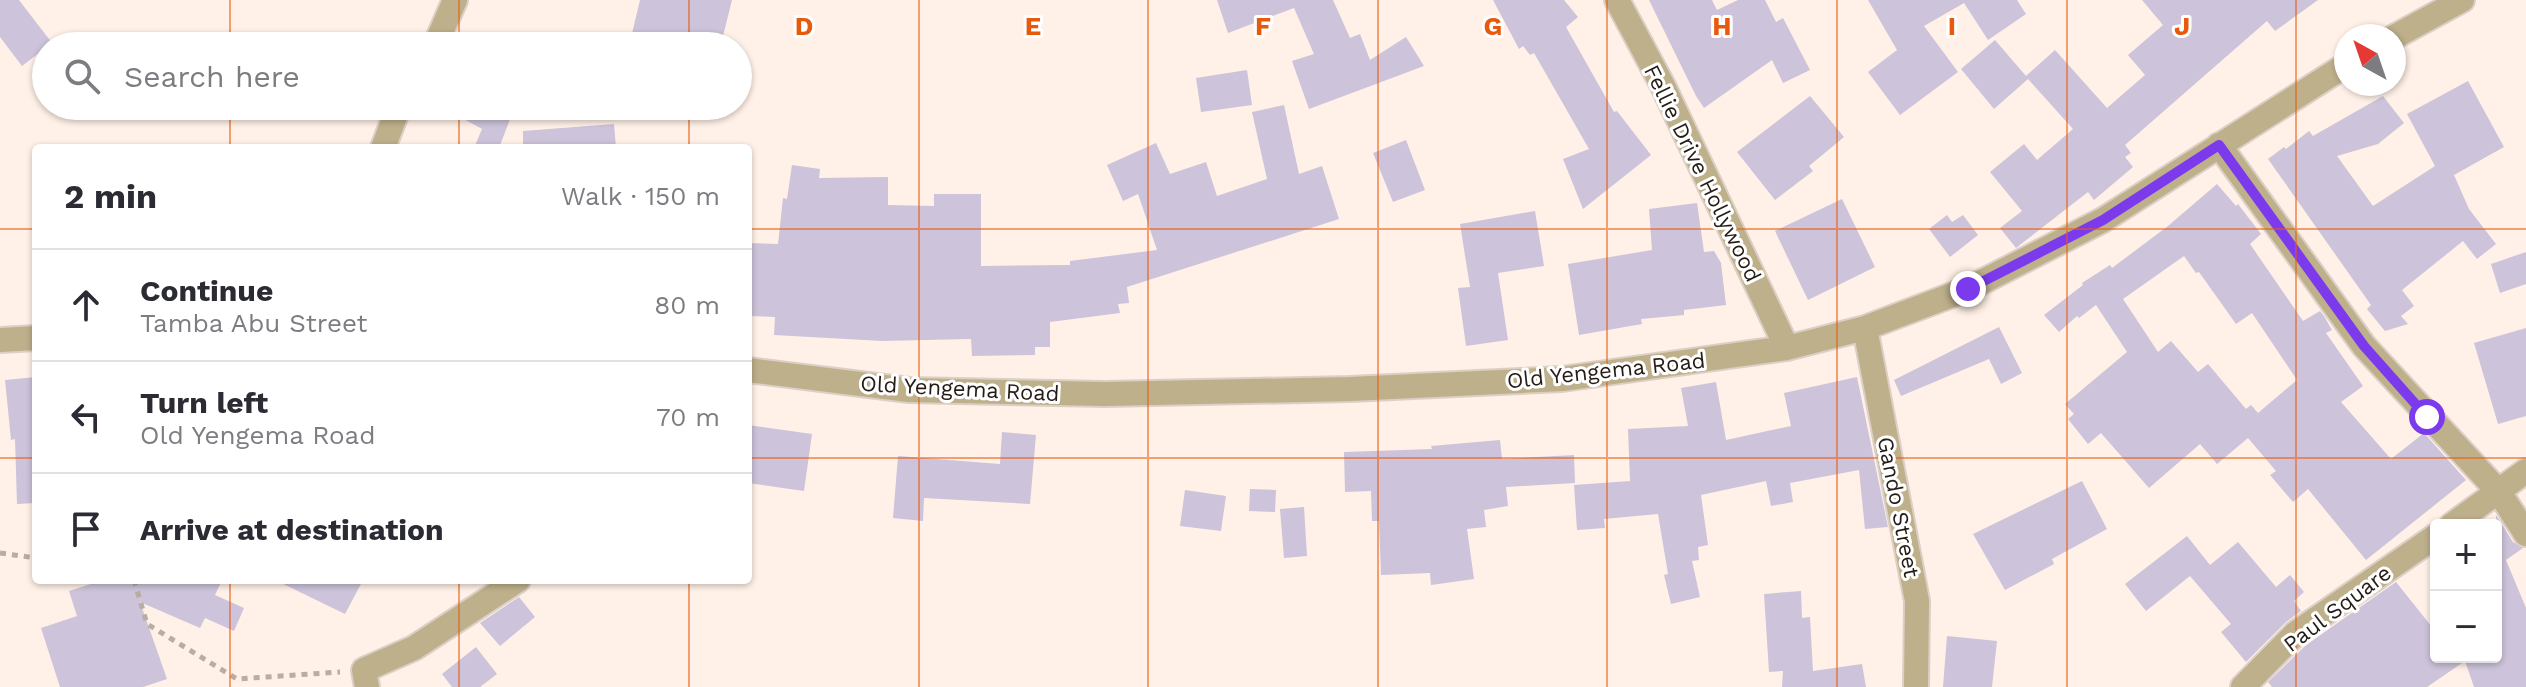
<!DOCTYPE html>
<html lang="en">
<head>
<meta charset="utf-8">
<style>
  body { margin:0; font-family:"Work Sans",sans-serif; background:#f7f7f7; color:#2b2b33 }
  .controls { position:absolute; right:24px; bottom:24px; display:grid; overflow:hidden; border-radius:8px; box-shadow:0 2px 6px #0004 }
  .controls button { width:72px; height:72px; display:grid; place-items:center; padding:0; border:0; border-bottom:2px solid #e1e1e2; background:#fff; color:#2b2b33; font:40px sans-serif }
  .compass { position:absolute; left:2334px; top:24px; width:72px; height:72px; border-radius:50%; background:#fff; box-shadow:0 2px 6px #0004; rotate:320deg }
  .stop { position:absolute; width:24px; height:24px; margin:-18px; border:6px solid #7c3aed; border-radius:50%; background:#fff }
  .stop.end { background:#7c3aed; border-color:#fff; box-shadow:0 2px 8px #0008 }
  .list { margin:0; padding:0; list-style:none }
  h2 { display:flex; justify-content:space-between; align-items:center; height:104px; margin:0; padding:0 32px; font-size:34px }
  h2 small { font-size:26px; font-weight:400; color:#7c7c81 }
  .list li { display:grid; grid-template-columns:52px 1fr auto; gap:24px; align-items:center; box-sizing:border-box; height:112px; padding:0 32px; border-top:2px solid #e1e1e2 }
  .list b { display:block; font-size:30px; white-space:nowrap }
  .list p { margin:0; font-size:26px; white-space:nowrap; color:#7c7c81 }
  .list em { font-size:26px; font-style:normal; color:#7c7c81 }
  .icon { flex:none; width:44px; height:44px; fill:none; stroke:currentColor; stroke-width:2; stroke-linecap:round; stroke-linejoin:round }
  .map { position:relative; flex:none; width:2526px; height:687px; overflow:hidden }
  .search { position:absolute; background:#fff; box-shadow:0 2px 6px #0004; left:32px; top:32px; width:720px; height:88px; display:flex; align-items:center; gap:20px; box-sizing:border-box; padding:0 28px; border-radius:44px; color:#7c7c81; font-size:30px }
  .panel { position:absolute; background:#fff; box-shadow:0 2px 6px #0004; left:32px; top:144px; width:720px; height:440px; border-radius:8px }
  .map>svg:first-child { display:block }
  .building { fill:#cdc3da; fill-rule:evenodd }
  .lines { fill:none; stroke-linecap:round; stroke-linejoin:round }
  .street-casing { stroke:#dccfc6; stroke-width:28 }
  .path { stroke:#b8aca3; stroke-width:5; stroke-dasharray:6 6; stroke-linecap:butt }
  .street { stroke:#beb08b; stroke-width:24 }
  .route { stroke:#7c3aed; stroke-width:10 }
  .grid { fill:none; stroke:#e8590c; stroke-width:2; stroke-opacity:0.55 }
  .labels { text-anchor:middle; stroke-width:6; stroke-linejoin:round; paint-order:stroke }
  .street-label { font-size:22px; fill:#241c17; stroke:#fff }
  .grid-label { font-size:26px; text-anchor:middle; font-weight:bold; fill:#e8590c; stroke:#fff; stroke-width:6; stroke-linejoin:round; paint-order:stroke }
</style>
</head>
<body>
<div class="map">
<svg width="2526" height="687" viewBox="0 0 2526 687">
  <rect width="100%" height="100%" fill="#fff1e7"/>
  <path class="building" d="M0,0H19L52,43L22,66L0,37Z
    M640,0H732L722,40L696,34L693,46H629Z
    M1217,0H1333L1350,38L1360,34L1370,60L1406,37L1424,66L1309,109L1292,61L1314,54L1294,8L1228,33Z
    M1493,0H1564L1578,17L1566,27L1614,112L1617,111L1651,155L1583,209L1563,159L1589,149L1534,53L1530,55L1523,46L1519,49Z
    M1649,0H1712L1717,10L1738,0H1765L1776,22L1783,18L1810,70L1783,83L1772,60L1704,108L1696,96Z
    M1868,0H2017L2026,14L1988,40L1964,3L1924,26L1958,72L1900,115L1868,72L1897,50Z
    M2142,0H2318L2275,31L2267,21L2125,145L2131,153L2125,157L2133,167L2094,200L2088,192L2016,248L2000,228L2022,211L1990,172L2024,144L2037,160L2073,129L2028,79L1994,109L1961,69L1995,40L2026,76L2055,50L2107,108L2145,75L2128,55L2163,25Z
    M1247,70L1252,105L1201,112L1196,78Z
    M2468,81L2504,147L2454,175L2469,209L2496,244L2477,259L2463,241L2402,290L2414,306L2401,316L2408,324L2385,331L2367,309L2371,305L2268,159L2284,147L2286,149L2309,131L2313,136L2383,96L2404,123L2378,144L2337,156L2373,206L2435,166L2407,114Z
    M1810,96L1844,137L1809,166L1813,171L1775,200L1737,152Z
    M1284,105L1299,174L1322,166L1339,219L1127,287L1129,303L1118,304L1120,313L1050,322V347H1035V355L972,356L971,339L882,341L774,335L775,317L748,316V243L778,244L783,198L787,199L792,165L820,169L819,178L888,177V205L934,206V194H981V266L1070,265V261L1157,250L1138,194L1123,201L1107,165L1156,143L1170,174L1206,162L1217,196L1267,179L1252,112Z
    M440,106H515L499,148H474L482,129Z
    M614,124L616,148H523V131Z
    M1406,140L1425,190L1393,202L1373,153Z
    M2217,184L2236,206L2238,204L2261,234L2250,244L2303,321L2320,311L2324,316L2332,330L2326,333L2363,386L2341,402L2391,459L2424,433L2466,480L2366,560L2308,489L2293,502L2270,475L2276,471L2248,438L2217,464L2200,444L2149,488L2101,433L2088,444L2068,419L2074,414L2065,404L2127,352L2096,305L2079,318L2077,316L2059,332L2044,315L2083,285L2082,283L2110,265L2112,268L2168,226ZM2184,256L2196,273L2199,272L2236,324L2252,313L2297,380L2258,413L2251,405L2246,409L2208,364L2198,372L2171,341L2158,352L2123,299Z
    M1842,199L1875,267L1808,300L1775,231Z
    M1697,203L1704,252L1714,251L1721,263L1726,305L1684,310V315L1641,319L1642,324L1579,335L1568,264L1652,250L1649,209Z
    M1535,211L1544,266L1498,273L1508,340L1466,346L1458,288L1470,287L1460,224Z
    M1947,215L1952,222L1963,215L1978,235L1950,257L1929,229Z
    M2526,252V284L2500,293L2491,264Z
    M1999,327L2022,373L2001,384L1989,359L1901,396L1894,380Z
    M2526,328V416L2498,424L2474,343Z
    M36,377V503L17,504L15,439L11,440L5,380Z
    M1857,377L1888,527L1865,529L1859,470L1790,483L1793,502L1771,506L1766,481L1701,495L1708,545L1698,547L1699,560L1692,561L1700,597L1671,604L1664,575L1668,574L1658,514L1604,519L1605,528L1577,530L1574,485L1630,481L1628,429L1688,426L1681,388L1716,382L1726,440L1791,426L1784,393Z
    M748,425L812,434L804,491L748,483Z
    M1002,432L1036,435L1030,504L924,498L923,521L893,518L898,456L1000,464Z
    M1500,440L1502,459L1574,455L1575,483L1506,487L1508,506L1484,510L1486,527L1467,529L1474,579L1431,585L1430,573L1381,575L1379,521H1372L1371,491L1345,492L1344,452L1432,449L1431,446Z
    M2082,481L2107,529L2052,559L2054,564L2005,590L1973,534Z
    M1250,489L1276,490L1275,512L1249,511Z
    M1185,490L1226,496L1221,531L1180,526Z
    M1304,507L1307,556L1284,558L1280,509Z
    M2496,515L2513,542L2523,548L2506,560L2526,608V687H2474L2465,661L2427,687H2272L2268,682L2306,645L2396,582L2436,632V657H2496Z
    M2187,536L2210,565L2238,542L2276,587L2290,575L2304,592L2294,601L2301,611L2286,622L2246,662L2221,632L2231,624L2190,576L2146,611L2125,584Z
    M92,580H222L215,595L244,608L234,631L205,618L200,628L140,602L167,679L143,687H60L41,628L77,616L69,591L97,582Z
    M275,580H363L345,614Z
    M1801,591L1802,618L1810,617L1813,671L1862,664L1866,687H1782L1783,671L1769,672L1764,594Z
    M519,597L535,617L500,646L480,623Z
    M1947,636L1997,641L1992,687H1943Z
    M476,647L497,674L480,687H452L442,674Z"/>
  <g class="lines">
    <g class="street-casing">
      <path id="street" d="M1617,0L1663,86L1787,348
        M2394,37L2462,0
        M435,46L455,0
        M2219,145L2364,346L2499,492L2526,534
        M383,148L399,106
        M1865,328L1917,601L1916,687
        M0,340L36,338
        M748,370L909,390L1105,394L1350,389L1562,379L1787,348L1865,328L1968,289L2103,220L2346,65
        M2452,525L2526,471
        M367,687L364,670L414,648L518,580
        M2243,687L2296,633L2436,536"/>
    </g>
    <path class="path" d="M0,553L36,558
      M134,580L147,624L237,679L340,672"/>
    <use href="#street" class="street"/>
  </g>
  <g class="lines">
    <path class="route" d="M1968,289L2103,220L2219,145L2364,346L2427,417"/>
  </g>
  <path class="grid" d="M230,0V46M459,0V46M689,0V46M919,0V687M1148,0V687M1378,0V687M1607,0V687M1837,0V687M2067,0V687M2296,0V687M230,106V148M459,106V148M689,106V148M0,229H36M748,229H2526M0,458H36M748,458H2526M230,580V687M459,580V687M689,580V687"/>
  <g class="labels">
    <g class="street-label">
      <text transform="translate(1703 173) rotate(64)" y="8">Fellie Drive Hollywood</text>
      <text transform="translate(1606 370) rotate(-6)" y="8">Old Yengema Road</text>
      <text transform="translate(960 388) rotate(3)" y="8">Old Yengema Road</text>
      <text transform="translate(1899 507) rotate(79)" y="8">Gando Street</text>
      <text transform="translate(2337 608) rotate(-37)" y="8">Paul Square</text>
    </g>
  </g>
  <g class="grid-label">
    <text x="804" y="35">D</text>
    <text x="1033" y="35">E</text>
    <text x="1263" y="35">F</text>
    <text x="1493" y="35">G</text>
    <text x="1722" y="35">H</text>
    <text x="1952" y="35">I</text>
    <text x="2182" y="35">J</text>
  </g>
</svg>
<div class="controls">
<button>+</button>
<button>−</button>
</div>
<svg class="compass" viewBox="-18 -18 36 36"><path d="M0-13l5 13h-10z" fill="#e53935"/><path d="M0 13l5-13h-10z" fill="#7c7c81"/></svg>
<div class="stop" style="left:2427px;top:417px"></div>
<div class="stop end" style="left:1968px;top:289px"></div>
<div class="search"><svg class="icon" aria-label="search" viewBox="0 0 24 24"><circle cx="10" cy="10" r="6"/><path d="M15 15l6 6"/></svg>Search here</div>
<section class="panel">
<h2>2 min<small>Walk · 150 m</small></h2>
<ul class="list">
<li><svg class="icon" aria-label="ahead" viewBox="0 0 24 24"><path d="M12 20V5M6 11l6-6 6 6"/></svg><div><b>Continue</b><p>Tamba Abu Street</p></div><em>80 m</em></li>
<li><svg class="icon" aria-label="left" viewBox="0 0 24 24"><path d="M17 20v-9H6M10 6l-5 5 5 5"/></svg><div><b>Turn left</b><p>Old Yengema Road</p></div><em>70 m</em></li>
<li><svg class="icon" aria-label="arrive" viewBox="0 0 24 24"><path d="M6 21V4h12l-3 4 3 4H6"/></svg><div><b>Arrive at destination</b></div></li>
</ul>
</section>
</div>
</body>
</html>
